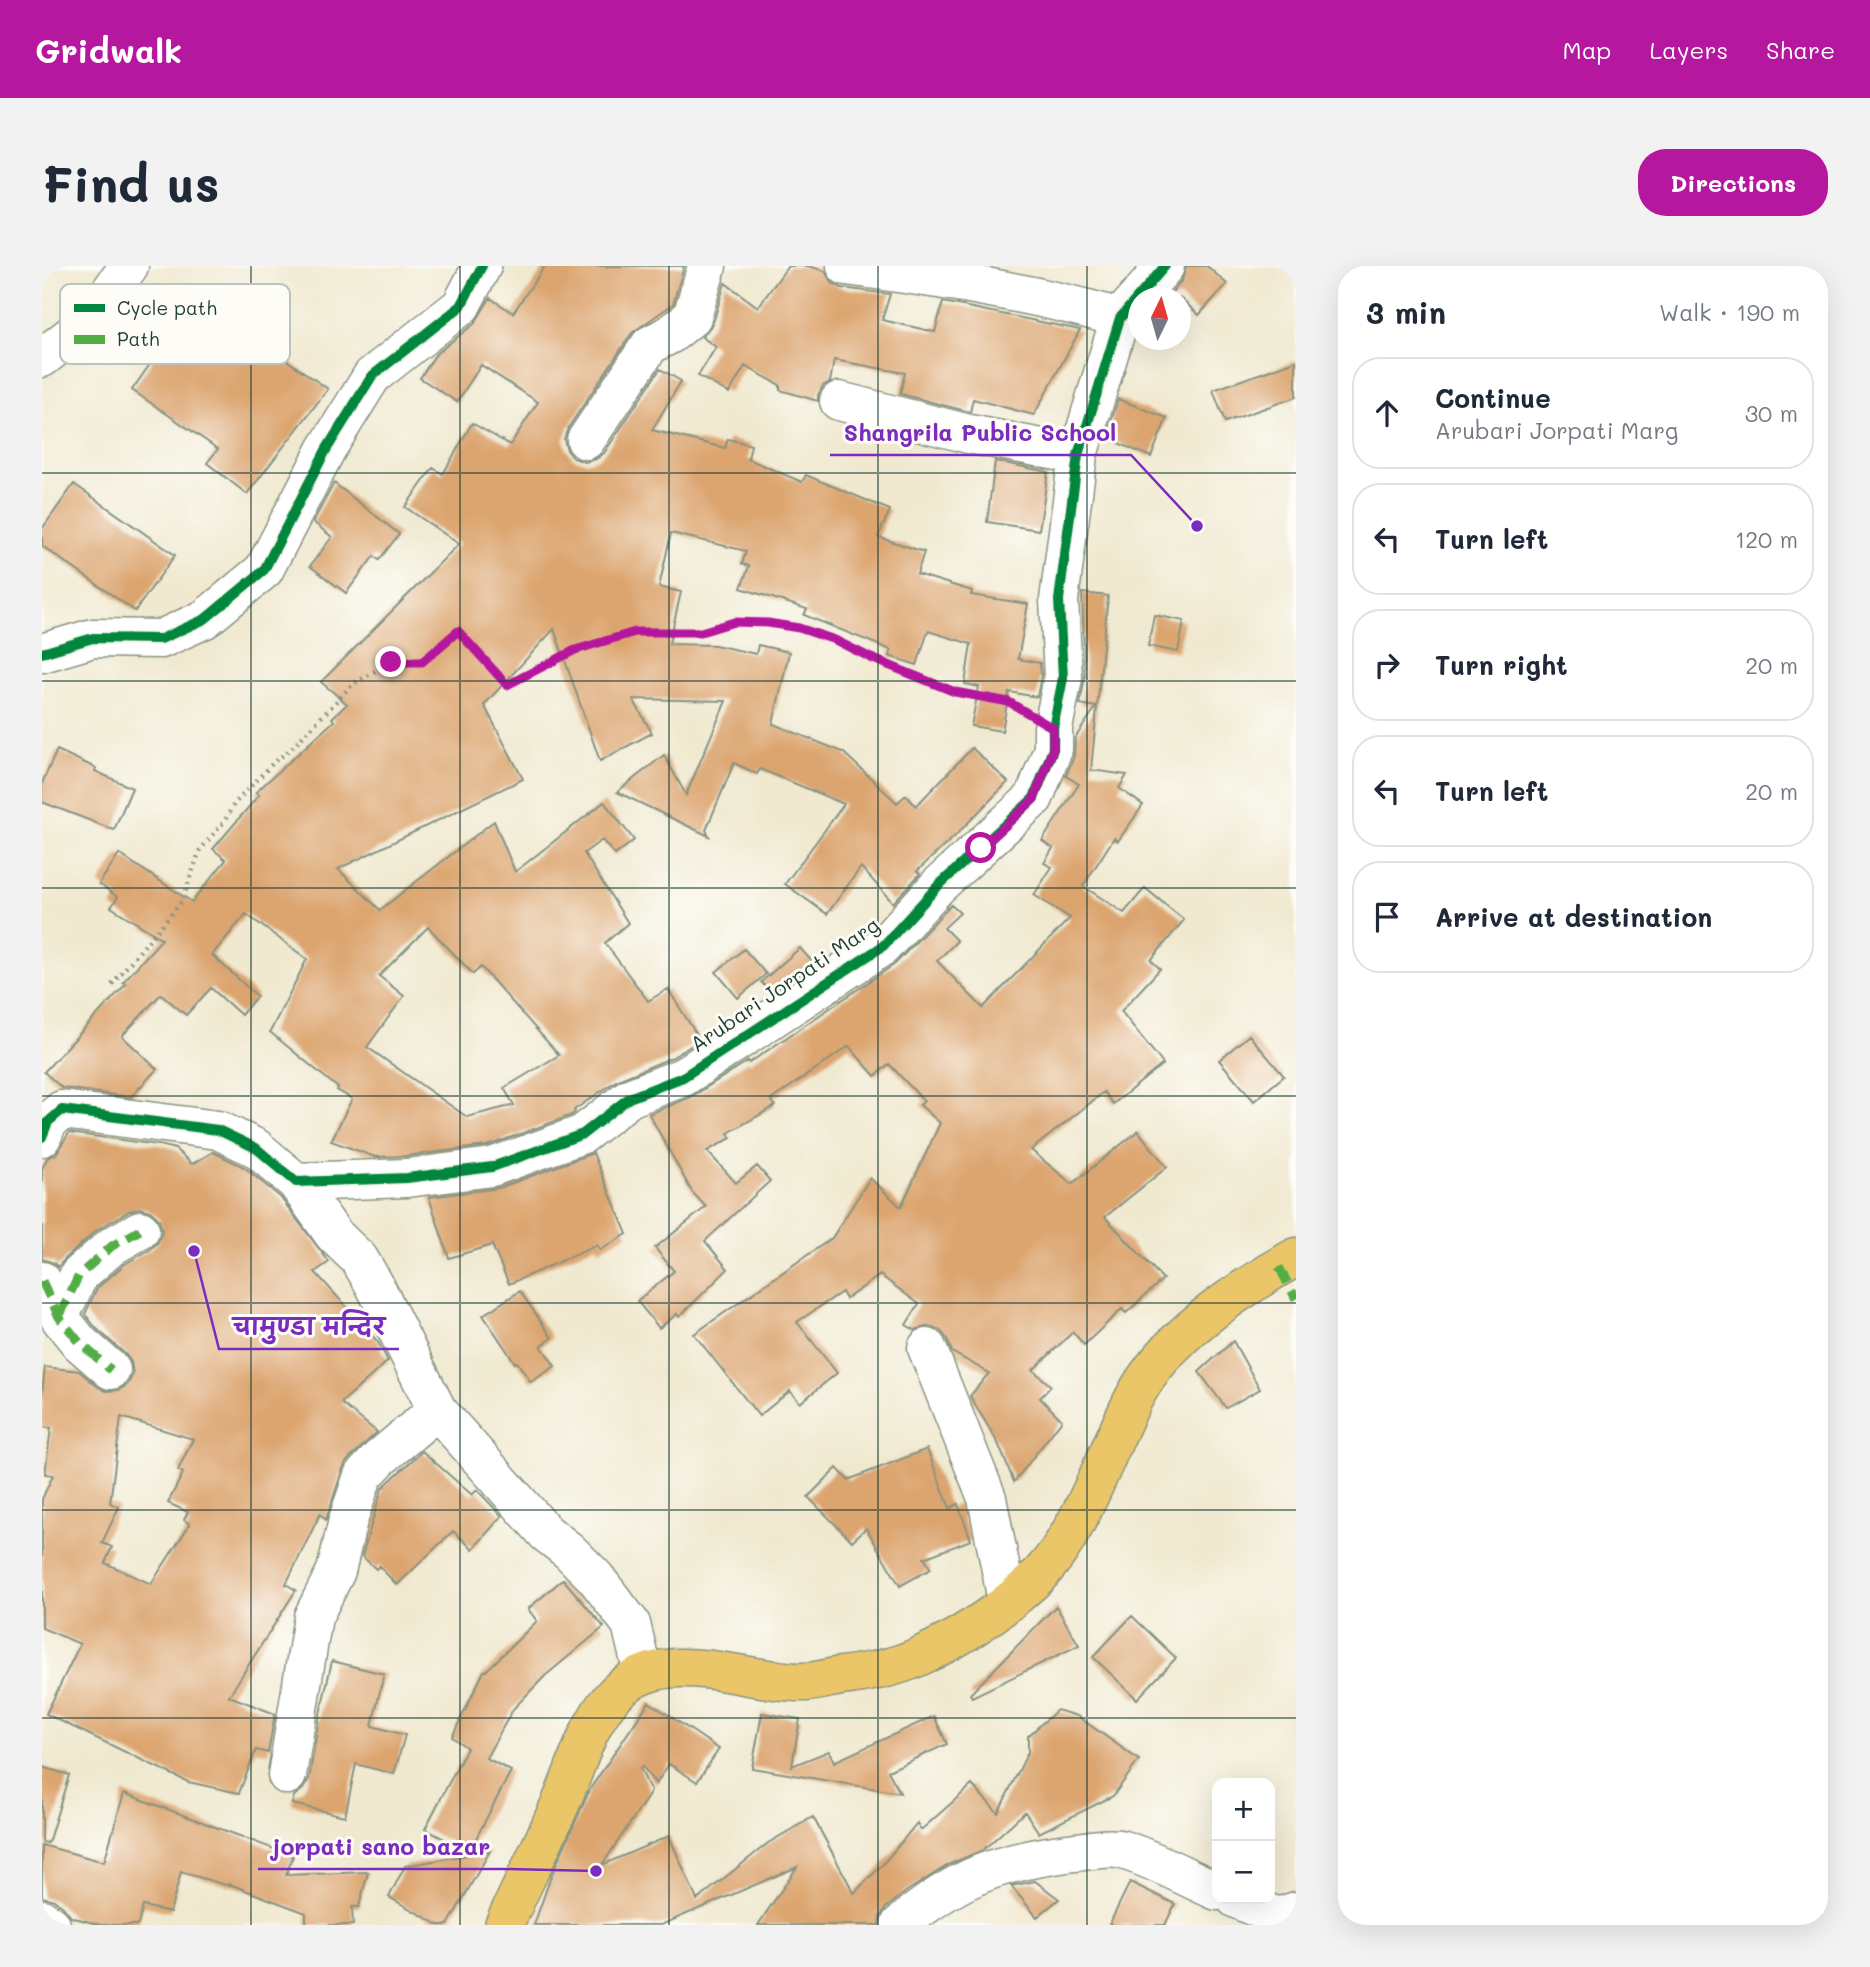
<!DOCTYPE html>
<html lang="en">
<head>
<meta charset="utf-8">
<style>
  body { margin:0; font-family:Mali,"Playpen Sans Deva",sans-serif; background:#f2f2f3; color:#1f2937 }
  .controls { position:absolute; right:21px; bottom:21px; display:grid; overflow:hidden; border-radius:14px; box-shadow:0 7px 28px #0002 }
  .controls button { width:63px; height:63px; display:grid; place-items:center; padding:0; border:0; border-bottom:2px solid #e0e1e3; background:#fff; color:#1f2937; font:35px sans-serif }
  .compass { position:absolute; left:1086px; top:21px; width:63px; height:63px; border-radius:50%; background:#fff; box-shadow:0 7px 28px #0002; rotate:5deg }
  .stop { position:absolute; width:21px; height:21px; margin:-16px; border:5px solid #b5179e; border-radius:50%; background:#fff }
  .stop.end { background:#b5179e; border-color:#fff; box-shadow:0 2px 7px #0008 }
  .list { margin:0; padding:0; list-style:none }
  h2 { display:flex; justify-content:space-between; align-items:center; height:91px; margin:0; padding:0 28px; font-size:30px }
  h2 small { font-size:23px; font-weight:400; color:#747a83 }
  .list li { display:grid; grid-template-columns:46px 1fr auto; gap:21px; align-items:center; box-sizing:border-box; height:112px; margin:0 14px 14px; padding:0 14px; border:2px solid #e0e1e3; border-radius:28px }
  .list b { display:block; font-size:26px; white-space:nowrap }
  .list p { margin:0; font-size:23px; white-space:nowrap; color:#747a83 }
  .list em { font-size:23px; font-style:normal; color:#747a83 }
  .icon { flex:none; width:38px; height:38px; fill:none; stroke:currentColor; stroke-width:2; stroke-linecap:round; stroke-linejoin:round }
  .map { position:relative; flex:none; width:1254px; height:1659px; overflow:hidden; border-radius:28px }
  header { display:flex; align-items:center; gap:42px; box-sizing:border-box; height:98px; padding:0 35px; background:#b5179e; color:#fff }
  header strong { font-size:33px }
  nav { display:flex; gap:38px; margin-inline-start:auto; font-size:24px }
  .intro { display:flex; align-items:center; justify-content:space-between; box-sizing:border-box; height:168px; padding:0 42px }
  h1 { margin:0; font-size:49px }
  .button { padding:18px 32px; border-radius:28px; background:#b5179e; color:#fff; font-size:24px; font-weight:700 }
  main { display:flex; gap:42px; padding:0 42px }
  aside { flex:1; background:#fff; border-radius:28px; box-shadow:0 7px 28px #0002 }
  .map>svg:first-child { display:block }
  .building { fill:#dca570; fill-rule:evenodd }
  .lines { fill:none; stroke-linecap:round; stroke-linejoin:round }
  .minor-casing { stroke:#889382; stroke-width:41 }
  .major-casing { stroke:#889382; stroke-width:41 }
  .path { stroke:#889382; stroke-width:4.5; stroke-dasharray:2 5; stroke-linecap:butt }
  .minor { stroke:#fff; stroke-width:38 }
  .major { stroke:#ebc669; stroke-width:38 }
  .quiet { stroke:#52ad45; stroke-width:9; stroke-dasharray:18 9; stroke-linecap:butt }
  .cycleway-casing { stroke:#fdfcf7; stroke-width:15 }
  .cycleway { stroke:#00873e; stroke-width:10 }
  .route { stroke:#b5179e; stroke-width:9 }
  .grid { fill:none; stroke:#1f3d34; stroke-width:2; stroke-opacity:0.55 }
  .labels { text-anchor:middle; stroke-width:6; stroke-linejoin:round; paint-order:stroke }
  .street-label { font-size:21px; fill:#1f3d34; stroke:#fdfcf7 }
  .key { fill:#fdfcf7; stroke:#bac3bc; stroke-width:2 }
  .key-label { font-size:19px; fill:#1f3d34 }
  .leader { fill:none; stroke:#7b2cbf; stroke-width:2.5 }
  .callout-dot { fill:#7b2cbf; stroke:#fdfcf7; stroke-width:2.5 }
  .callout-label { font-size:23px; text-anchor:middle; font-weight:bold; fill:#7b2cbf; stroke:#fdfcf7; stroke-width:6; stroke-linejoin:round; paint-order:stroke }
</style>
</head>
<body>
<header>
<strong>Gridwalk</strong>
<nav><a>Map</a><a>Layers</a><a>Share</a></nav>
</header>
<div class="intro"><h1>Find us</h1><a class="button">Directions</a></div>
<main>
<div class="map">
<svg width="1254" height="1659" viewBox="0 0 1254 1659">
  <rect width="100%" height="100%" fill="#fdfcf7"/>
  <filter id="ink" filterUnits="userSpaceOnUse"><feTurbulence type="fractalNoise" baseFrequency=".0143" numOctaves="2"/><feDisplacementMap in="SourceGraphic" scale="14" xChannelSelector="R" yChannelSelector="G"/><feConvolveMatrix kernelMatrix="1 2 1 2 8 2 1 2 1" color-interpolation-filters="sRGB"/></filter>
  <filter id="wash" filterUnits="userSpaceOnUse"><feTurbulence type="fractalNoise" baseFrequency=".00686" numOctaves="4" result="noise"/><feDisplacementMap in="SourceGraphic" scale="28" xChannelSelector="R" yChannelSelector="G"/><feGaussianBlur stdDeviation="1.57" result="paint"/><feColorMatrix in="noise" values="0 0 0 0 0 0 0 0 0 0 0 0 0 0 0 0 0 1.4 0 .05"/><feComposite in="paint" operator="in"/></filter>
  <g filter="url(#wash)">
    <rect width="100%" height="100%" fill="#f0e9d0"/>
    <g id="blocks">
      <path class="building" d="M503,0H642L631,38L590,67L526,162L522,173L525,184L531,192L543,196L554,193L562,187L618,103L639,115L610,164L683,182L686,173L709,179L706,193L760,216L764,209L848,244L836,271L882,286L875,308L930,325L929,329L986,338L976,393L998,397L999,410L995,431L967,426L960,465L929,460L937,421L923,418L929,378L886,365L875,399L847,390L849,384L762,349L765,343L699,322L707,300L700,298L704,285L629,267L617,321L639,326L627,378L673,379L714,388L716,379L747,386L731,458L801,486L855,537L864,529L874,540L930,482L966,516L914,569L875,605L878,608L851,637L819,601L785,648L743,618L802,538L718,503L715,508L692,497L664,564L667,570L575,526L622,489L644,529L684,435L591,433L610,467L558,495L512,363L442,439L481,513L296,603L338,644L452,555L473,606L562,536L592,574L573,589L560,574L542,587L586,657L563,677L606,735L626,723L658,774L631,791L574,815L532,844L533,846L530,849L445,880L363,890L333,891L289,875L310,833L295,824L296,822L228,766L265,693L204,648L170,689L215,730L199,749L169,722L144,749L119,728L80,770L115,803L89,831L20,822L2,806L84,718L81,716L120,673L69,641L76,631L57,618L77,588L150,636L184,594L171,583L217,529L214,526L292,455L290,452L305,438L279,416L417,278L363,241L391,202L401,208L430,157L468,179L496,136L439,99L415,136L378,112L394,88L433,57L448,32L471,47ZM386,661L431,708L439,701L517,789L462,822L472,839L425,851L325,781L362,730L337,710Z
        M746,0H766L783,5L790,17L800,22L848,28L840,54L893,66L901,36L1038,64L992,149L931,133L928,146L858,128L863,107L792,94L788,116L781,120L776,129V135L738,124V119L703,100L687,127L656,110L674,81L660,71L671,57L683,17L716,41Z
        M1144,0H1165L1185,18L1157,49L1138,32H1125L1140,14Z
        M155,31L286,123L205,228L165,197L176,183L90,124Z
        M1254,95V131L1183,156L1171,124Z
        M1076,133L1125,152L1109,191L1064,172Z
        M953,195L1006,206L997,264L945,256Z
        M292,217L357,268L337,294L332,290L304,327L268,300L290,271L271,256Z
        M32,218L133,289L93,345L0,280V263Z
        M1040,327L1066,330L1049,504L1085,509L1077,522L1101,539L1076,575L1072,572L1041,620L1082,647L1103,622L1142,654L1109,694L1118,703L1079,745L1121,798L1071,838L1062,826L989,884L1030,918L1096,865L1125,901L1063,951L1121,1013L1084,1047L1080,1043L1042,1079L1031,1066L991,1104L1009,1120L998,1132L1020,1154L972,1216L956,1177L928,1130L947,1107L910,1086L905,1073L898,1064L887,1060L873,1064L864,1059L877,1038L838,1009L804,1033L800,1026L755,1056L795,1107L758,1137L748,1125L717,1150L652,1068L790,972L828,912L859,941L898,857L878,839L882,835L847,798L833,810L807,780L729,834L733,840L686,867L689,872L665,885L694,917L715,900L728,915L663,975L686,1003L637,1051L635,1048L617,1062L595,1035L632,1005L613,982L664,941L650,926L607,848L649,831L706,795L707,797L853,698L909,639L918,647L902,662L915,675L895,695L941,742L1028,652L992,629L1010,601L1002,597L1011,582L1000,575L1037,518L1024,510L1032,490L1033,472L1054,441L1038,438L1043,411Z
        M1112,349L1142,355L1136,386L1106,380Z
        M15,484L54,502L53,505L90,522L72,564L0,536V517Z
        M758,682L773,699L729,727L719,716Z
        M702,683L724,708L696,732L674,706Z
        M1207,769L1242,810L1212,835L1177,794Z
        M27,867L117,879L133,883L150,898L171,886L202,901L238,931L287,996L273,1006L336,1076L346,1095L299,1137L335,1166L305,1195L301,1202L284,1254L278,1248L244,1318L254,1324L187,1430L233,1448L226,1487L214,1484L197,1527L146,1516L4,1448L38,1378L0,1362V1233L11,1209L3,1208L9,1162L0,1161V1128L3,1101L37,1105L55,1120L64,1125L77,1124L86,1118L91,1108L89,1096L83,1088L54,1062L43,1048L55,1022L83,998L109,983L116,976L120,965L117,953L108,945L97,942L87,945L56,963L23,993L16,1001L12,997L0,993V903L5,892L14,888ZM79,1151L151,1173L136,1204L141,1207L126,1237L146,1246L142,1254L148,1258L109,1318L63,1297L70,1281L60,1277L77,1241L68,1237Z
        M551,887L585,968L558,984L555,979L467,1018L450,979L407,992L387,931L457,922Z
        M478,1025L510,1072L499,1080L513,1100L489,1116L475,1096L473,1097L441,1049Z
        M1191,1075L1218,1123L1184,1142L1157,1106Z
        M885,1183L908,1242L916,1238L929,1274L882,1292L889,1303L858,1320L824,1262L810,1275L766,1231L795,1202L806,1214Z
        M380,1185L430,1229L435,1224L460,1250L431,1283L411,1265L355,1319L337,1300L334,1303L320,1290L340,1222Z
        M521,1313L562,1361L503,1410L471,1443L444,1492L469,1505L427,1586L383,1563L425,1482L410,1471L442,1405H444L495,1355L486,1343Z
        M1014,1340L1037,1379L930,1431L928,1428Z
        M1090,1350L1134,1392L1095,1433L1051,1391Z
        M290,1395L342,1408L330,1460L363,1469L352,1508L314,1498L303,1550L250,1538L252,1530L261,1523L267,1513L277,1452Z
        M607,1436L677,1483L655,1516L627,1498L614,1518L600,1500L598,1502L609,1526L560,1599L627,1570L655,1634L726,1577L771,1551L812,1627L841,1598L875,1557L879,1564L930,1519L956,1547L986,1486V1470L1015,1444L1035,1450L1097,1494L1071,1530L997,1567L983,1546L941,1584L908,1598L865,1625L844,1642L838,1651L837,1659H716L755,1601L619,1659H492L509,1610L548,1523Z
        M720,1447L758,1453L750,1500L787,1485L792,1496L892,1450L905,1478L846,1505L858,1527L710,1502Z
        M0,1501L27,1509L6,1577L0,1576Z
        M82,1527L251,1590L244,1609L326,1606L317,1641H310L311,1659H264V1647L187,1618V1620L139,1606L128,1646L101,1640L96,1659H59L29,1651L21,1641L12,1634L0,1631V1579L62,1596Z
        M448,1585L406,1659H397L347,1631L363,1600Z
        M993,1615L1017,1633L995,1651L969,1620Z
        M1088,1616L1133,1638L1123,1659H1067Z"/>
    </g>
  </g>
  <g filter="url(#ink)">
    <use href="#blocks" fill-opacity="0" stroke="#889382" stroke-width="2"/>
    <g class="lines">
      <g class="minor-casing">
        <path id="minor" d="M804,0C896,12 989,26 1078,52
          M0,92L46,56L87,0
          M797,135L927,168L1036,189
          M544,174L608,79L629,68L650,51L665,0
          M0,387L51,372L119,373L163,353L222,304L284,184L330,110L419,40L440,0
          M0,871L6,856L20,844L176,864L214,882L254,916L365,912L450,901L541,868L587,832L641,811L841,680L896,620L992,532L1011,483V462L1021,412L1017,334L1036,189L1078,52L1123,0
          M254,916L292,969L317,993L332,1018L395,1144L504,1267L527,1285L553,1311L589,1358L601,1408
          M0,1015L17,1051L38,1077L69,1104
          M17,1051L37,1009L70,980L98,964
          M885,1082L945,1232L965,1335
          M245,1509L271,1351L294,1305L306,1254L321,1210L338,1192L395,1144
          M1194,1633L1236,1651L1254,1645
          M0,1653L9,1659
          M858,1659C915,1610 960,1595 1033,1586C1047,1585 1068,1580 1081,1584C1111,1593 1146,1612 1175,1625"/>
      </g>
      <g class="major-casing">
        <path id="major" d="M462,1659C481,1617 502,1576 520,1534C535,1499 544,1462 569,1432C619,1374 700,1418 765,1416C776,1415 787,1412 799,1410C824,1407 853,1402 876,1391C917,1373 957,1346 990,1316C1037,1274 1062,1189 1092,1132C1124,1070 1195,1025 1254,991"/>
      </g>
      <path class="path" d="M70,718L140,635L158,584L182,556L192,538L233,495L247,485L311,418L349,396L380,395L416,365L465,419L533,384L593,366H659L692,356L726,357L757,362L793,374L829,392L913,427L967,436L980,444"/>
      <use href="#minor" class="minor"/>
      <use href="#major" class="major"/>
      <path class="quiet" d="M1237,1001L1254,1033
        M0,1015L17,1051L38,1077L69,1104
        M17,1051L37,1009L70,980L98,964"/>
      <g class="cycleway-casing">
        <path id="cycleway" d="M0,387L51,372L119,373L163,353L222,304L284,184L330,110L419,40L440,0
          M0,871L6,856L20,844L176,864L214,882L254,916L365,912L450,901L541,868L587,832L641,811L841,680L896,620L992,532L1011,483V462L1021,412L1017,334L1036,189L1078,52L1123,0"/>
      </g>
      <use href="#cycleway" class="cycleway"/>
    </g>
  </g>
  <g class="lines" filter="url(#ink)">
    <path class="route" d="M349,396H380L416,365L465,419L533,384L593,366H659L692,356L726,357L757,362L793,374L829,392L913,426L967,436L1011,462V483L992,533L939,582"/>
  </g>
  <path class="grid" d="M209,0V1659M418,0V1659M627,0V1659M836,0V1659M1045,0V1659M0,207H1254M0,415H1254M0,622H1254M0,830H1254M0,1037H1254M0,1244H1254M0,1452H1254"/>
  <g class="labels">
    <g class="street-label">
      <text transform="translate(743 719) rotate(-34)" y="7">Arubari Jorpati Marg</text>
    </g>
  </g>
  <rect x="18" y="18" width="230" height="80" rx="10" class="key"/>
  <rect x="32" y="38" width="31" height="8" fill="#00873e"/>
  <rect x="32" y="69" width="31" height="9" fill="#52ad45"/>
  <g class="key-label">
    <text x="75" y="49">Cycle path</text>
    <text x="75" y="80">Path</text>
  </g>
  <path class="leader" d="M1155 260L1089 189H788M152 985L177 1083H357M554 1605L462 1603H216"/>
  <g class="callout-dot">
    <circle cx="1155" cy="260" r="7"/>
    <circle cx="152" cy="985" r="7"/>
    <circle cx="554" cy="1605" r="7"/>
  </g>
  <g class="callout-label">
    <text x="938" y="175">Shangrila Public School</text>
    <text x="267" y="1069">चामुण्डा मन्दिर</text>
    <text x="339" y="1589">jorpati sano bazar</text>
  </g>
</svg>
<div class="controls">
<button>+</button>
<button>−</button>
</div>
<svg class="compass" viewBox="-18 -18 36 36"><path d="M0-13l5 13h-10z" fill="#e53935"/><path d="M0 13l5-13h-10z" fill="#747a83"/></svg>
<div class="stop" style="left:939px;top:582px"></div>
<div class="stop end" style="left:349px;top:396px"></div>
</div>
<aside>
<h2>3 min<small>Walk · 190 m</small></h2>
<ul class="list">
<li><svg class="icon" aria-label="ahead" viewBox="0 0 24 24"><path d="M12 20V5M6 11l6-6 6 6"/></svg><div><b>Continue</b><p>Arubari Jorpati Marg</p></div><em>30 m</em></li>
<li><svg class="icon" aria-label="left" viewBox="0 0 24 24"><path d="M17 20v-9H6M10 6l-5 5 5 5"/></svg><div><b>Turn left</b></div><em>120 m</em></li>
<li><svg class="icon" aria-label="right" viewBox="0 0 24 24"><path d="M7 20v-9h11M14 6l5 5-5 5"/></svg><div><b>Turn right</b></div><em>20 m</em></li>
<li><svg class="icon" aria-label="left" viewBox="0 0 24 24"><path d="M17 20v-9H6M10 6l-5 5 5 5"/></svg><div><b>Turn left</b></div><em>20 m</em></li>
<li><svg class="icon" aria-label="arrive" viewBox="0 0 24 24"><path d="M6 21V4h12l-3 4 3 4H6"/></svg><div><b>Arrive at destination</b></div></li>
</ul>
</aside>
</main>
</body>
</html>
